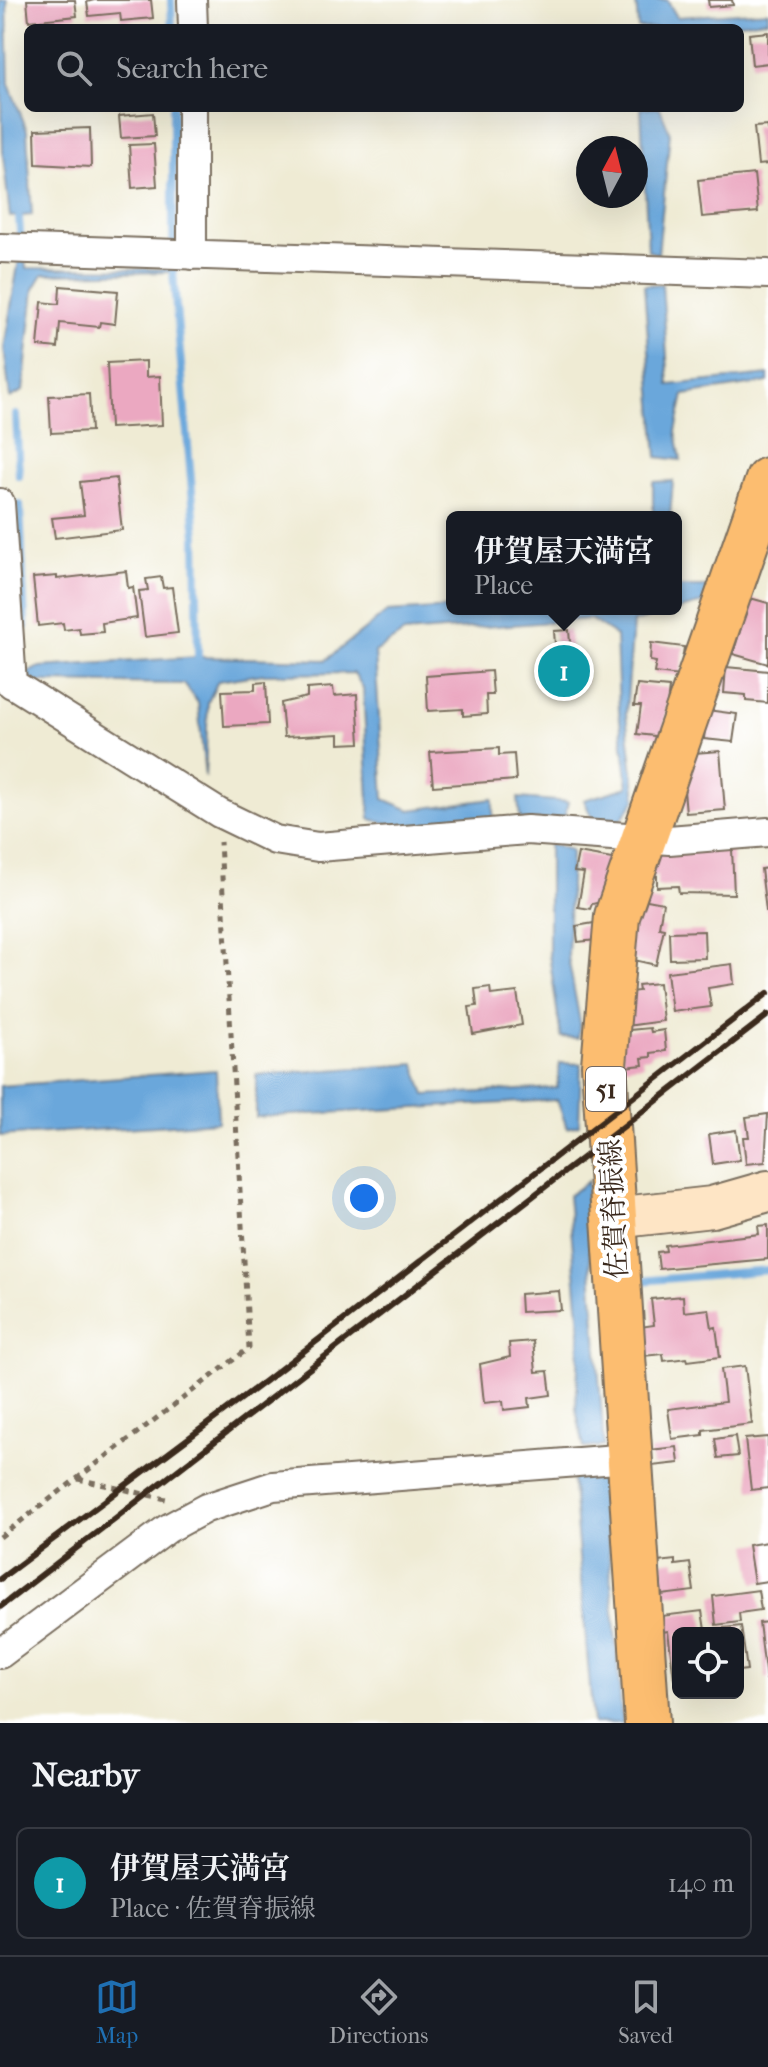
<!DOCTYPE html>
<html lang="en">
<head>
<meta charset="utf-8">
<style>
  body { margin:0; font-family:"IM FELL French Canon","Noto Serif JP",serif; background:#20242c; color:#f1f3f6 }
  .controls { position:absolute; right:24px; bottom:24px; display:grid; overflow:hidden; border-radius:12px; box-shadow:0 8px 32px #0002 }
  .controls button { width:72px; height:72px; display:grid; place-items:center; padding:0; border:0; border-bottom:2px solid #363941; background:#171b24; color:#f1f3f6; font:40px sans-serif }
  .compass { position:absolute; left:576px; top:136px; width:72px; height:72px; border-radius:50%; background:#171b24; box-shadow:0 8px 32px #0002; rotate:7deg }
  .you { position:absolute; left:364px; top:1198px; width:28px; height:28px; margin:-20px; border:6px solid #fff; border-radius:50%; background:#1a73e8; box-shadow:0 0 0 12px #1a73e833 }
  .badge { display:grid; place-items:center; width:52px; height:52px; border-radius:50%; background:#1f6fb2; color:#fff; font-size:26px; font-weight:700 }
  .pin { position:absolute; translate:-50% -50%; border:4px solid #fff; box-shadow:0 2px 8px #0006 }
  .popup { position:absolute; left:446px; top:511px; width:236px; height:104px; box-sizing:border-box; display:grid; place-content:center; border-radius:12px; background:#171b24; filter:drop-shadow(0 2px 6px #0005); font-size:26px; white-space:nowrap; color:#9ea1a6 }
  .popup b { font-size:30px; color:#f1f3f6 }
  .popup::after { content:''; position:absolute; left:50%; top:100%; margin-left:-16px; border:16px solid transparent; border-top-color:#171b24 }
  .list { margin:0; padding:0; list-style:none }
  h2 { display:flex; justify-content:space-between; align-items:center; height:104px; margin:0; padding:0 32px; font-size:34px }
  h2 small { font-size:26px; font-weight:400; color:#9ea1a6 }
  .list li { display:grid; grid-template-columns:52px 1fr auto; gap:24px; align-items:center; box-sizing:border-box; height:112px; margin:0 16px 16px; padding:0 16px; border:2px solid #363941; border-radius:12px }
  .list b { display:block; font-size:30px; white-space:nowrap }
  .list p { margin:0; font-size:26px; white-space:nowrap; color:#9ea1a6 }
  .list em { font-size:26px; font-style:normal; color:#9ea1a6 }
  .icon { flex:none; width:44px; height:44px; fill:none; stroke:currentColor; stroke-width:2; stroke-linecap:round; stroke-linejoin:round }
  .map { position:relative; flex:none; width:768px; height:1723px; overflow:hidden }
  .search { position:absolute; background:#171b24; box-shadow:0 8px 32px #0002; left:24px; right:24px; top:24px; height:88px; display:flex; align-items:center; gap:20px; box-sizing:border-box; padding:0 28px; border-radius:12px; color:#9ea1a6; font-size:30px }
  .sheet { height:232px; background:#171b24 }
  nav { display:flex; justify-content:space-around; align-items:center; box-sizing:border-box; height:112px; border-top:2px solid #363941; background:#171b24; font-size:22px; color:#9ea1a6 }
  nav a { display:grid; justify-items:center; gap:4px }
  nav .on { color:#1f6fb2 }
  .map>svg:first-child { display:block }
  .water { fill:#6aa7db; stroke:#52687c; stroke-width:2 }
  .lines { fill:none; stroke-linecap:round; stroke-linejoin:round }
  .stream { stroke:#6aa7db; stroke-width:8 }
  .building { fill:#eba8c1 }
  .minor-casing { stroke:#7a6e5e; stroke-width:32 }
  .secondary-casing { stroke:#7a6e5e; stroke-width:44 }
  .primary-casing { stroke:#7a6e5e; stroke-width:48 }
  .path { stroke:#7a6e5e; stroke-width:5; stroke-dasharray:6 6; stroke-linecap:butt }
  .minor { stroke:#fff; stroke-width:28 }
  .secondary { stroke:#fee5c5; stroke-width:40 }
  .primary { stroke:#fcbd6f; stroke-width:44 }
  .rail { stroke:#3b2a1e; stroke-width:6 }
  .labels { text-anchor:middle; stroke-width:8; stroke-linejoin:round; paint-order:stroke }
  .shield { fill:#fff; stroke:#766a62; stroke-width:2 }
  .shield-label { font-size:26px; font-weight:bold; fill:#3b2a1e }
  .street-label { font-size:28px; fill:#3b2a1e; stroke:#fff }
</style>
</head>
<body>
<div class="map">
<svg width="768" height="1723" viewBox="0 0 768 1723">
  <rect width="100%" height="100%" fill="#fff"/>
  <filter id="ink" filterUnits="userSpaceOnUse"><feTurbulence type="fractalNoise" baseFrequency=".0125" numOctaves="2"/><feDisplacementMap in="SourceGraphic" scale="16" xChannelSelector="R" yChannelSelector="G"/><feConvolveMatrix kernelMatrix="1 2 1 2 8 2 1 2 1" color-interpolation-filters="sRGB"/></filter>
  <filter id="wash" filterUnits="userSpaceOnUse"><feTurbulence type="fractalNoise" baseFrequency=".006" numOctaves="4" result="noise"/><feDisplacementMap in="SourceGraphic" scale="32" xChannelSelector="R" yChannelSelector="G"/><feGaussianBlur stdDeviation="1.8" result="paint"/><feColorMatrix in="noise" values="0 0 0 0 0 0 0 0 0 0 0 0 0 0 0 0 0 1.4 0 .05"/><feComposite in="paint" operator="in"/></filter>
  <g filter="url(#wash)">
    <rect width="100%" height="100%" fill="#efebd4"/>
    <path class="water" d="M0,0H7L9,84L27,130L32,215L10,217L3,155Z
      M636,0H667L677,17L768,11V20L686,28H638Z
      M641,108H660L670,133L658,254L648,251Z
      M19,259H25L26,268L167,269L173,272L43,274L34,289L23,391L10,398L4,348Z
      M662,284L669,385L768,375V382L684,395L676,431L681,460L657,457L644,285Z
      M673,481L670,517H653V482Z
      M676,587H713L710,601L633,622L626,714L636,799L620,821L592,818L584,800L628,787L619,711L616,636L590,619L404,633L375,652L384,799L410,810L493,799V821L409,829L370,819L363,688L354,673L264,674L218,681L208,702L205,777L198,703L184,684L36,682L23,674L40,667L198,657L326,660L387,612L452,608L676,609Z
      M518,798L568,802L564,820H520Z
      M549,844L571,850L568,957L580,1022L578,1038L561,1037L549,954Z
      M560,1063L581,1064L579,1125L567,1128L557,1100L256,1117V1075L415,1064L425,1095L557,1088Z
      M216,1070L218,1122L0,1136V1086Z
      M588,1181L586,1200L604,1446L584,1448L576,1409L580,1326L568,1196Z
      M572,1474H603L622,1723H593Z"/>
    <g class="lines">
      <path class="stream" d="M171,0L172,28
        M173,108V272L196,537L198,657
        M19,218L21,245
        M16,415L19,476
        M20,505L25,626
        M640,1281L768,1270"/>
    </g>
    <g id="blocks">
      <path class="building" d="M27,0H75L77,16L29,21Z
        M94,0H151L153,18L121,21L120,13L89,16L87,2Z
        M708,0H732L733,5L709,7Z
        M768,32V63L752,65L749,34Z
        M153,113L155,136L121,138L119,116Z
        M768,126V164L758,165L754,127Z
        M90,128L91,167L36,164L35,130Z
        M154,144L157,186L132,188L129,145Z
        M754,174L758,212L702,217L698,180Z
        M60,286L118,291L115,324L100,322L99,327L60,323L58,348L38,346L42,302L59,304Z
        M146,361V377L160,376L162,425L110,428L107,363Z
        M89,394L91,431L51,433L49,396Z
        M116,478L122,530L55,538L52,518L84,515L80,482Z
        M126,571L128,588L133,587L137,618L102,623L103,632L80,634L79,628L64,630L63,623L38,626L33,578L57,576V579Z
        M161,577L163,588L172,587L178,633L145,637L139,591L148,590L146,579Z
        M750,598L768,603V664L733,654Z
        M569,630L571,656L582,655L585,684L574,685V690L557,692V686L546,687L543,659L556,658L554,631Z
        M651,643L684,647L680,676L654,673L656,662L650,661Z
        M726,667L768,671V703L746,701V695L724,693Z
        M491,671L493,695H486L487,714L463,716V709L428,711L426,676Z
        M266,682L268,724L224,726L222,691L255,690V683Z
        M637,685L669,688L663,737L637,734L641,706H634Z
        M333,687L334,696L357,694L360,743L339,744V734L284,737L281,703L307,697V689Z
        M707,710L737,714L733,742L704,739Z
        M499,748V755L514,754L516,780L433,786L430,752Z
        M720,751L725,810L686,813L681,754Z
        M732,849L734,894L679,893L678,886L657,887V876L650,877L656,852Z
        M578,853L612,859L605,901L592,904L590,909L578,907L584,873L574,872Z
        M768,868V911H766L761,869Z
        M637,898L663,903L659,927L664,928L656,965L625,958Z
        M594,923L596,940L578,942L576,926Z
        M704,931L705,958L670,959L669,932Z
        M732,964L734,984L708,988L711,1007L672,1012L667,972Z
        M659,983L663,1021L626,1026L622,993L639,991L638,985Z
        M490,987L491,995L517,992L522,1025L473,1034L469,1007L477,1006L475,989Z
        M650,1028L651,1032L664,1030L666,1051L651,1053V1057L642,1058L643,1065L624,1067L619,1031Z
        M768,1114L765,1162L746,1164L743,1137H749L746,1117Z
        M736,1130L740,1160L713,1164L709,1134Z
        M768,1225V1259L659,1269L657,1252L666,1251L665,1245L759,1234L758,1226Z
        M559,1291L561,1310L521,1312L520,1294Z
        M683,1296L684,1312L709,1309L712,1328L716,1327L720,1357L688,1361L687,1358L664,1361L663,1354L643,1356L640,1327L654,1325L651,1299Z
        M533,1341L536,1372L548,1371L551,1395L529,1398L530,1407L504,1410L503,1401L484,1403L480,1364L510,1357L509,1343Z
        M745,1366L752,1424L703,1430V1435L672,1439L668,1409L725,1402L721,1369Z
        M735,1436L738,1456L718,1458L715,1439Z
        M768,1437V1488L751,1490L745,1439Z
        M677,1447L679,1463L652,1466L650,1450Z
        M768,1542V1581L754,1583L748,1545Z
        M675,1560V1565L690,1563L694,1591L662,1595L658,1562Z
        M758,1590L761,1610L739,1613L740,1622L716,1625L713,1596Z
        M702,1611L705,1630L741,1626L747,1670L738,1671V1633H678V1678L674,1679L668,1631L663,1632L661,1616Z
        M768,1622V1679H766L759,1623Z"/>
    </g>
  </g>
  <g filter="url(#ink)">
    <use href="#blocks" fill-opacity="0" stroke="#7a6e5e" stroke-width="2"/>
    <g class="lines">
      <g class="minor-casing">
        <path id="minor" d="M192,0L193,28
          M0,248L768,274
          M192,255V108
          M0,503L12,684
          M0,676L219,813L275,840L318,847L527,830L669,840L768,832
          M0,1654L167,1529L206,1508L273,1486L629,1458"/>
      </g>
      <g class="secondary-casing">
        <path id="secondary" d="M614,1218L712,1207L768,1191"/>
      </g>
      <g class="primary-casing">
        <path id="primary" d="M647,1723L604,1065L617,916L768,480"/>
      </g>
      <path class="path" d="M78,1479L166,1499
        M0,1537L249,1348L220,842"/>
      <use href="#minor" class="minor"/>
      <use href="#secondary" class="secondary"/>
      <use href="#primary" class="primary"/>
      <path class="rail" d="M0,1579L265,1381L768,993
        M0,1607L768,1015"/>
    </g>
  </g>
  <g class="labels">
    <rect class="shield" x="586" y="1067" width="40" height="44" rx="6"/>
    <g class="shield-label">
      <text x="606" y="1098">51</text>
    </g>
    <g class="street-label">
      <text transform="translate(613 1209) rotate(-93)" y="10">佐賀脊振線</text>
    </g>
  </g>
</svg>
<div class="controls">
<button><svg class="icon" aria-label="locate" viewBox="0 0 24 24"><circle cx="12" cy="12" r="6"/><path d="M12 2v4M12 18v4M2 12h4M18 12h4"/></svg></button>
</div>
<svg class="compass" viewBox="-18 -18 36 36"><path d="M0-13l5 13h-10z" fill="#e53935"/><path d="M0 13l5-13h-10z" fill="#9ea1a6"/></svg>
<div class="you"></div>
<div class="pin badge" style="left:564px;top:671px;background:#0f9aa8">1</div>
<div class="popup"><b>伊賀屋天満宮</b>Place</div>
<div class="search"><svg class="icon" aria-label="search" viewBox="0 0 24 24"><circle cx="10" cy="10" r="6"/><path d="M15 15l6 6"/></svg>Search here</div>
</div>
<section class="sheet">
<h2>Nearby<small></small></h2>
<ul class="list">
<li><span class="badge" style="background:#0f9aa8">1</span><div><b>伊賀屋天満宮</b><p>Place · 佐賀脊振線</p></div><em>140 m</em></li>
</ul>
</section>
<nav>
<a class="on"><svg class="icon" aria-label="map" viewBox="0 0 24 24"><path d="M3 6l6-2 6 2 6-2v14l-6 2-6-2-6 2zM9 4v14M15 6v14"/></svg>Map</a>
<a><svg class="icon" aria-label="directions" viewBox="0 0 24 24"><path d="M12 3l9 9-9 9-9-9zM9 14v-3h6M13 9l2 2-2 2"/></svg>Directions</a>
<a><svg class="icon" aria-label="saved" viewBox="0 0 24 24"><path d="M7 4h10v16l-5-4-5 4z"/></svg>Saved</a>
</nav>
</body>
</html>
